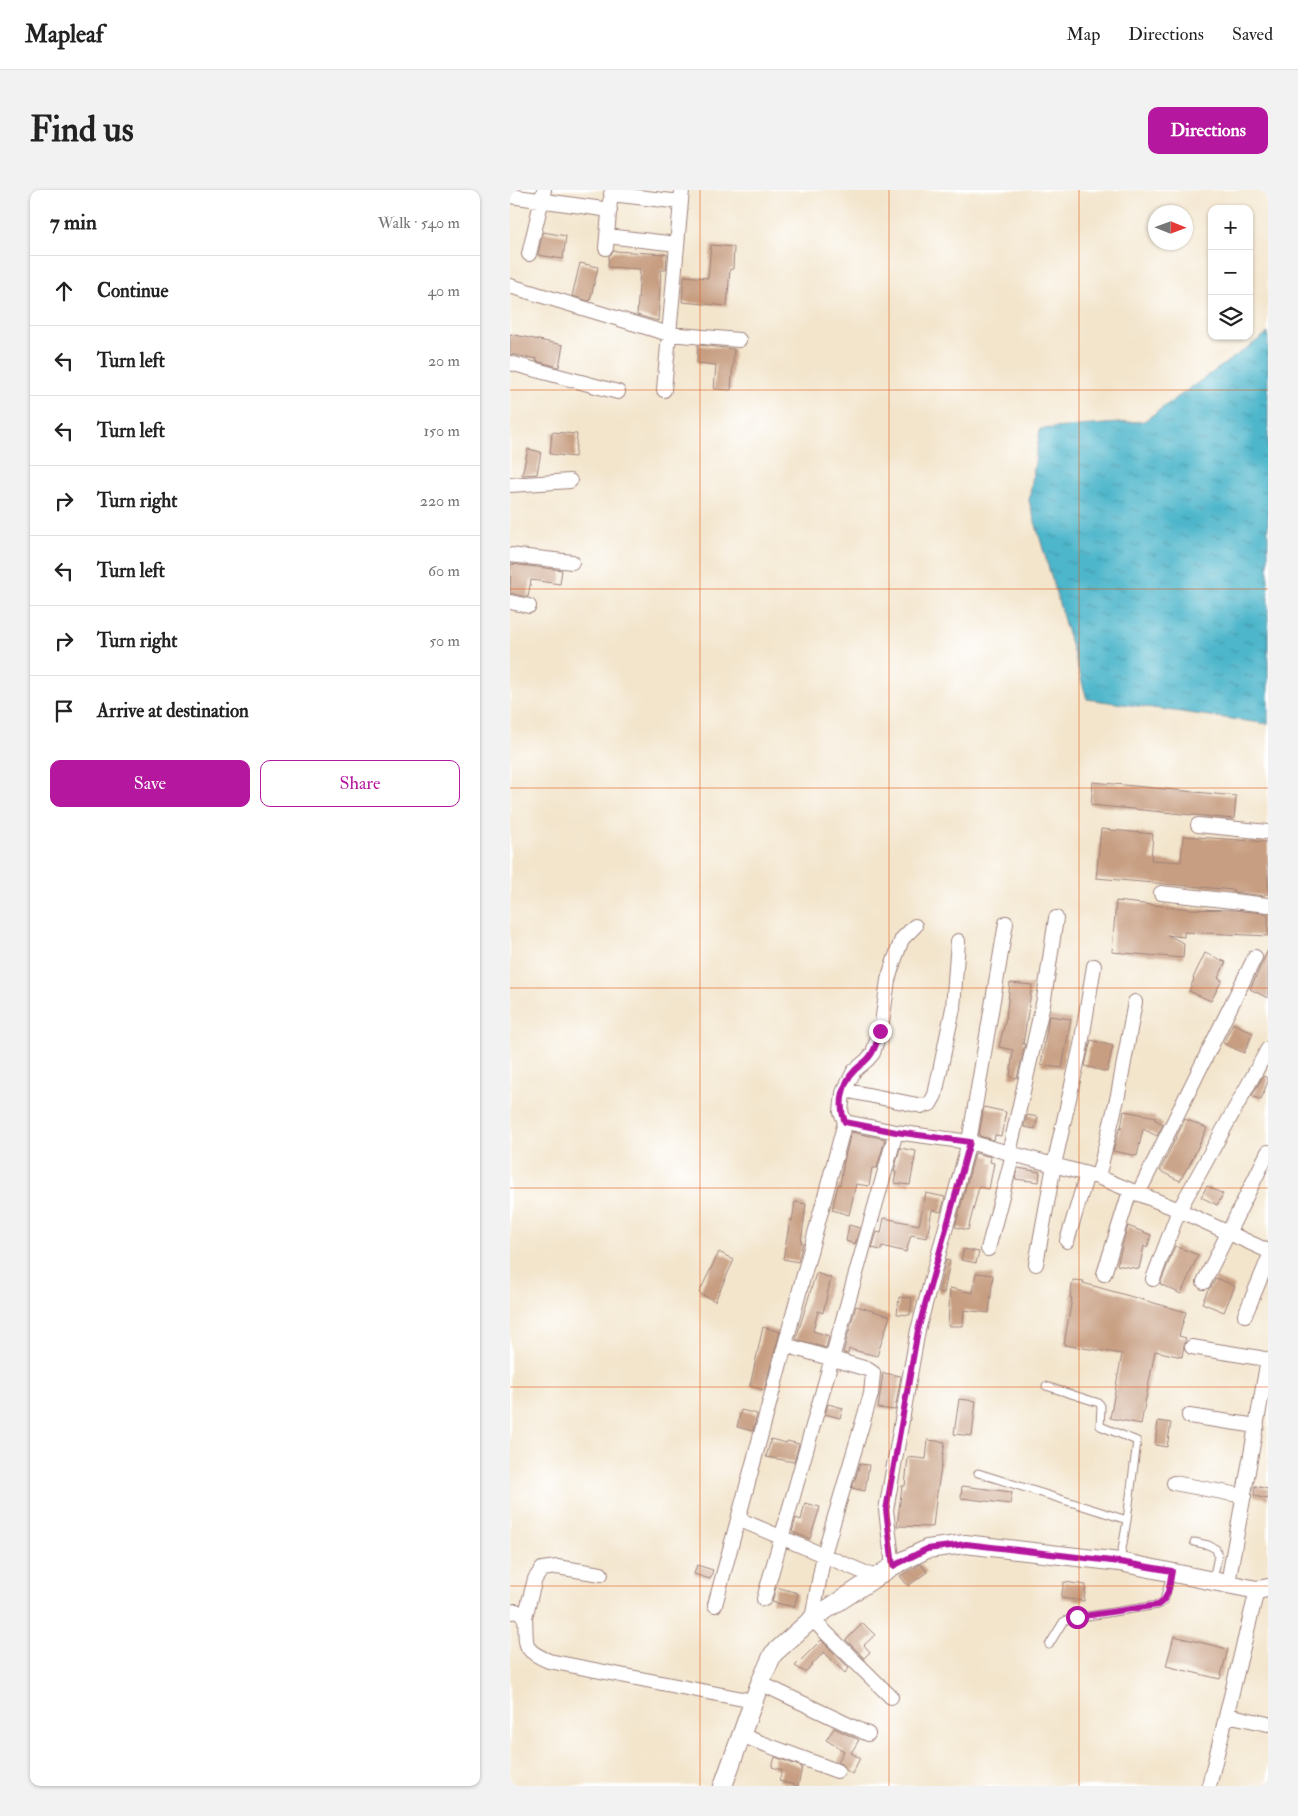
<!DOCTYPE html>
<html lang="en">
<head>
<meta charset="utf-8">
<style>
  body { margin:0; font-family:"IM FELL Double Pica",serif; background:#f2f2f2; color:#222 }
  .controls { position:absolute; right:15px; top:15px; display:grid; overflow:hidden; border-radius:10px; box-shadow:0 1px 4px #0004 }
  .controls button { width:45px; height:45px; display:grid; place-items:center; padding:0; border:0; border-bottom:1px solid #e0e0e0; background:#fff; color:#222; font:25px sans-serif }
  .compass { position:absolute; left:638px; top:15px; width:45px; height:45px; border-radius:50%; background:#fff; box-shadow:0 1px 4px #0004; rotate:91deg }
  .stop { position:absolute; width:15px; height:15px; margin:-11px; border:4px solid #b5179e; border-radius:50%; background:#fff }
  .stop.end { background:#b5179e; border-color:#fff; box-shadow:0 1px 5px #0008 }
  .list { margin:0; padding:0; list-style:none }
  h2 { display:flex; justify-content:space-between; align-items:center; height:65px; margin:0; padding:0 20px; font-size:21px }
  h2 small { font-size:16px; font-weight:400; color:#767676 }
  .list li { display:grid; grid-template-columns:32px 1fr auto; gap:15px; align-items:center; box-sizing:border-box; height:70px; padding:0 20px; border-top:1px solid #e0e0e0 }
  .list b { display:block; font-size:19px; white-space:nowrap }
  .list em { font-size:16px; font-style:normal; color:#767676 }
  .actions { display:flex; gap:10px; padding:15px 20px }
  .actions a { flex:1; padding:11px 0; border:1px solid #b5179e; border-radius:10px; text-align:center; font-size:18px; color:#b5179e }
  .actions .main { background:#b5179e; color:#fff }
  .icon { flex:none; width:28px; height:28px; fill:none; stroke:currentColor; stroke-width:2; stroke-linecap:round; stroke-linejoin:round }
  .map { position:relative; flex:none; width:758px; height:1596px; overflow:hidden; border-radius:10px }
  header { display:flex; align-items:center; gap:30px; box-sizing:border-box; height:70px; padding:0 25px; background:#fff; border-bottom:1px solid #e0e0e0 }
  header strong { font-size:24px }
  nav { display:flex; gap:28px; margin-inline-start:auto; font-size:18px }
  .intro { display:flex; align-items:center; justify-content:space-between; box-sizing:border-box; height:120px; padding:0 30px }
  h1 { margin:0; font-size:35px }
  .button { padding:12px 22px; border-radius:10px; background:#b5179e; color:#fff; font-size:18px; font-weight:700 }
  main { display:flex; gap:30px; padding:0 30px }
  aside { flex:1; background:#fff; border-radius:10px; box-shadow:0 1px 4px #0004 }
  .map>svg:first-child { display:block }
  .water { fill:url(#water-ripples); stroke:#4c6a7b }
  .building { fill:#c79e81 }
  .lines { fill:none; stroke-linecap:round; stroke-linejoin:round }
  .service-casing { stroke:#9e827c; stroke-width:9 }
  .minor-casing { stroke:#9e827c; stroke-width:16 }
  .tertiary-casing { stroke:#9e827c; stroke-width:20 }
  .service { stroke:#fff; stroke-width:7 }
  .minor { stroke:#fff; stroke-width:14 }
  .tertiary { stroke:#fff; stroke-width:18 }
  .route { stroke:#b5179e; stroke-width:6 }
  .grid { fill:none; stroke:#e0560e; stroke-width:1; stroke-opacity:0.55 }
</style>
</head>
<body>
<header>
<strong>Mapleaf</strong>
<nav><a>Map</a><a>Directions</a><a>Saved</a></nav>
</header>
<div class="intro"><h1>Find us</h1><a class="button">Directions</a></div>
<main>
<aside>
<h2>7 min<small>Walk · 540 m</small></h2>
<ul class="list">
<li><svg class="icon" aria-label="ahead" viewBox="0 0 24 24"><path d="M12 20V5M6 11l6-6 6 6"/></svg><div><b>Continue</b></div><em>40 m</em></li>
<li><svg class="icon" aria-label="left" viewBox="0 0 24 24"><path d="M17 20v-9H6M10 6l-5 5 5 5"/></svg><div><b>Turn left</b></div><em>20 m</em></li>
<li><svg class="icon" aria-label="left" viewBox="0 0 24 24"><path d="M17 20v-9H6M10 6l-5 5 5 5"/></svg><div><b>Turn left</b></div><em>150 m</em></li>
<li><svg class="icon" aria-label="right" viewBox="0 0 24 24"><path d="M7 20v-9h11M14 6l5 5-5 5"/></svg><div><b>Turn right</b></div><em>220 m</em></li>
<li><svg class="icon" aria-label="left" viewBox="0 0 24 24"><path d="M17 20v-9H6M10 6l-5 5 5 5"/></svg><div><b>Turn left</b></div><em>60 m</em></li>
<li><svg class="icon" aria-label="right" viewBox="0 0 24 24"><path d="M7 20v-9h11M14 6l5 5-5 5"/></svg><div><b>Turn right</b></div><em>50 m</em></li>
<li><svg class="icon" aria-label="arrive" viewBox="0 0 24 24"><path d="M6 21V4h12l-3 4 3 4H6"/></svg><div><b>Arrive at destination</b></div></li>
</ul>
<div class="actions"><a class="main">Save</a><a>Share</a></div>
</aside>
<div class="map">
<svg width="758" height="1596" viewBox="0 0 758 1596">
  <defs>
    <pattern id="water-ripples" width="26" height="14" patternUnits="userSpaceOnUse" patternTransform="scale(1.25)"><rect width="26" height="14" fill="#4db6cb"/><path d="M2 4q2-2 4 0t4 0M15 11q2-2 4 0t4 0" fill="none" stroke="#4293a5"/></pattern>
  </defs>
  <rect width="100%" height="100%" fill="#fff"/>
  <filter id="ink" filterUnits="userSpaceOnUse"><feTurbulence type="fractalNoise" baseFrequency=".02" numOctaves="2"/><feDisplacementMap in="SourceGraphic" scale="10" xChannelSelector="R" yChannelSelector="G"/><feConvolveMatrix kernelMatrix="1 2 1 2 8 2 1 2 1" color-interpolation-filters="sRGB"/></filter>
  <filter id="wash" filterUnits="userSpaceOnUse"><feTurbulence type="fractalNoise" baseFrequency=".0096" numOctaves="4" result="noise"/><feDisplacementMap in="SourceGraphic" scale="20" xChannelSelector="R" yChannelSelector="G"/><feGaussianBlur stdDeviation="1.12" result="paint"/><feColorMatrix in="noise" values="0 0 0 0 0 0 0 0 0 0 0 0 0 0 0 0 0 1.4 0 .05"/><feComposite in="paint" operator="in"/></filter>
  <g filter="url(#wash)">
    <rect width="100%" height="100%" fill="#f3e5cc"/>
    <path class="water" d="M758,143V534L577,509L519,311L530,239L634,231Z"/>
    <g id="blocks">
      <path class="building" d="M33,42L56,46L53,69L28,65Z
        M201,55L224,57L223,79H220L217,116L172,112L174,86L198,88Z
        M104,61L157,64L156,80H151L148,131L127,125L130,79L98,77L99,66Z
        M70,73L88,77L80,111L62,106Z
        M0,144L53,155L49,177L26,171L27,169L0,164Z
        M188,155L224,159L221,200L204,199L206,175L187,173Z
        M42,242L67,244L65,267L40,264Z
        M18,259L31,262L27,284L12,285Z
        M1,374L52,380L50,394L21,390L18,407L0,403Z
        M583,592L726,606L724,629L581,615Z
        M591,639L643,644L641,670L671,672L673,646L758,652V704H755L754,706L724,702V700L586,688Z
        M606,711L679,719L723,720L753,723L758,725V746L674,742V747L657,745L674,753L673,768L602,762Z
        M758,760V808L740,799Z
        M695,763L716,772L708,788L712,790L701,811L679,801L684,789L683,788Z
        M500,793L522,795V796L513,854H515L507,888L500,887L503,860L489,857L496,828Z
        M539,826L561,829L552,878L531,875Z
        M723,833L743,843L734,863L713,853Z
        M581,850L603,856L597,882L575,876Z
        M753,886L758,888V891L751,910L742,906Z
        M474,917L496,922L491,946L485,945L484,950L469,946Z
        M614,921L646,927L644,929L653,934L647,946L633,939L627,966L603,961L610,937L611,938Z
        M517,925L528,927L525,939L514,937Z
        M675,929L697,938L678,978H677L670,991L650,981Z
        M341,942L375,949L367,978H362L359,996L346,994L339,1025L322,1020L328,995H330L334,971Z
        M390,958L406,961L400,995L384,993L386,982H384Z
        M465,963L481,967L480,972L484,973L479,999L469,997L458,1040L445,1037Z
        M508,978L530,982L529,992L505,989Z
        M697,996L713,1004L707,1015L691,1007Z
        M416,1003L435,1007L431,1022L422,1020L417,1048L401,1045L396,1062L372,1056L371,1060L362,1058L367,1042L371,1043L374,1028L409,1035Z
        M285,1012L296,1014L291,1053H293L288,1072L273,1069L280,1030L282,1031Z
        M339,1035L350,1038L345,1054L336,1051Z
        M618,1036L641,1045L637,1058L634,1056L629,1079L607,1075Z
        M665,1056L688,1065L671,1104L650,1094Z
        M454,1059L469,1062L466,1073L451,1070Z
        M209,1062L224,1070L205,1111L189,1103Z
        M436,1070L440,1071L434,1103L428,1102Z
        M306,1083L321,1088L313,1123L308,1121L303,1141L319,1146L316,1158L286,1149Z
        M466,1083L483,1085L479,1123L454,1120L453,1136H438L440,1098L463,1103Z
        M706,1088L725,1096L714,1122L692,1113L698,1100L702,1096Z
        M563,1090L574,1091L573,1093L676,1122L669,1146L676,1148L674,1155L672,1167L645,1161L631,1234L600,1228L612,1164L554,1155L562,1108H560Z
        M389,1107L402,1108L400,1125L387,1124Z
        M346,1116L380,1126L367,1166L339,1159L338,1164L333,1163Z
        M253,1137L270,1142L254,1200L240,1196Z
        M373,1183L391,1186L385,1220L368,1218Z
        M449,1209L466,1211L462,1246L444,1244Z
        M318,1214L333,1218L330,1228L315,1224Z
        M231,1220L247,1224L243,1241L227,1237Z
        M648,1231L661,1233L657,1257L645,1255Z
        M261,1249L276,1253L277,1251L289,1254L284,1272L256,1267Z
        M418,1250L435,1252L426,1310L423,1337L387,1336L392,1296H395L398,1267L416,1269Z
        M350,1274L359,1275L355,1301L342,1298Z
        M452,1296L502,1302L500,1314L451,1308Z
        M745,1296L758,1299V1309L744,1306Z
        M295,1313L310,1317L300,1349L282,1342L286,1328L291,1330Z
        M411,1374L417,1382L398,1396L390,1386Z
        M187,1375L203,1380L200,1389L184,1384Z
        M554,1392L576,1395L574,1411L551,1408Z
        M266,1397L288,1403L284,1417L262,1412Z
        M353,1433L365,1445L354,1455L360,1462L354,1468L336,1450Z
        M664,1446L718,1459L710,1489L656,1476Z
        M311,1450L339,1478L335,1483L314,1462L295,1482L285,1476Z
        M324,1538L349,1550L341,1563L350,1568L342,1584L336,1580L333,1575L328,1572L334,1561L316,1550Z
        M265,1567L292,1577L288,1596L269,1591L272,1580L262,1577Z"/>
    </g>
  </g>
  <g filter="url(#ink)">
    <use href="#blocks" fill-opacity="0" stroke="#9e827c" stroke-width="1"/>
    <g class="lines">
      <g class="service-casing">
        <path id="service" d="M536,1196L589,1213L591,1216L590,1236L627,1251L617,1330
          M468,1283L617,1330L610,1371
          M684,1352L698,1355L706,1359L708,1366L703,1390
          M539,1455L553,1432L559,1429L648,1415L654,1411L661,1384"/>
      </g>
      <g class="minor-casing">
        <path id="minor" d="M101,4L171,12
          M0,6L100,20
          M97,46L167,54
          M96,58L100,11
          M19,64L34,0
          M0,96L159,144L229,150
          M0,173L108,202
          M154,200L172,0
          M0,295L60,291
          M0,365L62,372
          M0,412L19,416
          M688,635L758,642
          M651,703L758,715
          M334,900L412,916L420,914L425,905L443,818L448,751
          M335,932L386,942L459,952L588,987L669,1020L758,1061
          M499,963L534,809L546,728
          M588,987L608,905L625,812
          M628,1004L745,767
          M557,1051L577,984
          M478,1059L503,964
          M526,1074L544,975L571,855L584,776
          M594,1084L620,1001
          M643,1089L669,1020L758,859
          M694,1092L758,962
          M735,1125L758,1070
          M275,1155L357,1179L363,1183L361,1204L314,1364L302,1429L381,1507
          M682,1157L750,1168L755,1169L757,1175L718,1393
          M679,1226L747,1236
          M664,1293L734,1306
          M228,1329L365,1387
          M383,1376L376,1320L408,1140L459,952L496,733
          M254,1409L386,942
          M205,1415L335,932L331,922L333,903L344,881L357,870L363,863L372,833L378,790L383,774L392,749L405,736
          M0,1422L6,1421L15,1427C17,1454 10,1459 39,1471L243,1511
          M15,1427L25,1389L32,1379L47,1377L91,1384
          M250,1493L358,1544
          M717,1525L758,1534
          M230,1545L327,1581
          M699,1596L747,1400"/>
      </g>
      <g class="tertiary-casing">
        <path id="tertiary" d="M213,1596L250,1493L263,1464L302,1429L383,1376L417,1359L455,1354L610,1372L747,1400L758,1398"/>
      </g>
      <use href="#service" class="service"/>
      <use href="#minor" class="minor"/>
      <use href="#tertiary" class="tertiary"/>
    </g>
  </g>
  <g class="lines" filter="url(#ink)">
    <path class="route" d="M370,841C368,848 366,857 362,863C358,871 351,874 345,880C332,893 328,915 335,932L386,942L460,952L408,1140L376,1320L383,1376L417,1359L456,1354L610,1372L662,1381C659,1394 660,1408 648,1415L567,1427"/>
  </g>
  <path class="grid" d="M190,0V1596M379,0V1596M569,0V1596M0,200H758M0,399H758M0,598H758M0,798H758M0,998H758M0,1197H758M0,1396H758"/>
</svg>
<div class="controls">
<button>+</button>
<button>−</button>
<button><svg class="icon" aria-label="layers" viewBox="0 0 24 24"><path d="M12 4l9 5-9 5-9-5zM3 14l9 5 9-5"/></svg></button>
</div>
<svg class="compass" viewBox="-18 -18 36 36"><path d="M0-13l5 13h-10z" fill="#e53935"/><path d="M0 13l5-13h-10z" fill="#767676"/></svg>
<div class="stop" style="left:567px;top:1427px"></div>
<div class="stop end" style="left:370px;top:841px"></div>
</div>
</main>
</body>
</html>
